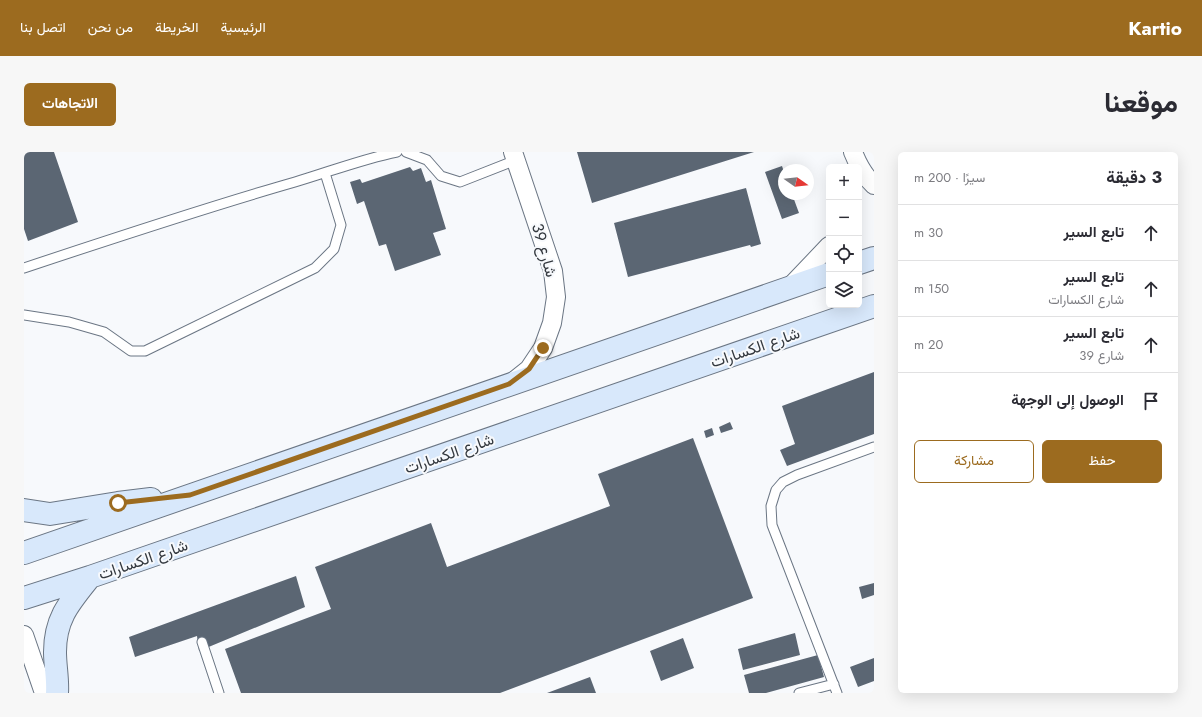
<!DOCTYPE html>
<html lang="ar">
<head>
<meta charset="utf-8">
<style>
  body { margin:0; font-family:Jost,Vazirmatn,sans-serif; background:#f7f7f7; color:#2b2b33; direction:rtl }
  .controls { position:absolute; right:12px; top:12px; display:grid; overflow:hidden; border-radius:6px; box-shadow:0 4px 16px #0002 }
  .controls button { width:36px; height:36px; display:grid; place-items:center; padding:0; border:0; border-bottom:1px solid #e1e1e2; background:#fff; color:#2b2b33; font:20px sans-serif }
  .compass { position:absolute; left:754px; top:12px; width:36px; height:36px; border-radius:50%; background:#fff; box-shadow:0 4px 16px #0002; rotate:104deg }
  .stop { position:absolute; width:12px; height:12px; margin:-9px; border:3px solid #9c6b1f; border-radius:50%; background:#fff }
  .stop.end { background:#9c6b1f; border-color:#fff; box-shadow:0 1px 4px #0008 }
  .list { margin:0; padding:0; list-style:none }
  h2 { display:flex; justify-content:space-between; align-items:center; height:52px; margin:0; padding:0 16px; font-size:17px }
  h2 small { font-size:13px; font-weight:400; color:#7c7c81 }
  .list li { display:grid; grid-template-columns:26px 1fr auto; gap:12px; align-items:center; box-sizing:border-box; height:56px; padding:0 16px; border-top:1px solid #e1e1e2 }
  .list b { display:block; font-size:15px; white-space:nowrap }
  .list p { margin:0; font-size:13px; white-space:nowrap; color:#7c7c81 }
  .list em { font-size:13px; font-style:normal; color:#7c7c81 }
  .actions { display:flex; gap:8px; padding:12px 16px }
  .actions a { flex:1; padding:9px 0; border:1px solid #9c6b1f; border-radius:6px; text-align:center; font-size:14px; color:#9c6b1f }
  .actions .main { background:#9c6b1f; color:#fff }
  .icon { flex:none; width:22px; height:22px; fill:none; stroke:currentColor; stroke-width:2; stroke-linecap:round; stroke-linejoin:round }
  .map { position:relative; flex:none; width:850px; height:541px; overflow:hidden; direction:ltr; border-radius:6px }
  header { display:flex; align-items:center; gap:24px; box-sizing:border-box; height:56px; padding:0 20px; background:#9c6b1f; color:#fff }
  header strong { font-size:19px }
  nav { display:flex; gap:22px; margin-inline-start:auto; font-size:14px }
  .intro { display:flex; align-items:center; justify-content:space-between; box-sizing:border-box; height:96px; padding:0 24px }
  h1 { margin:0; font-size:28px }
  .button { padding:10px 18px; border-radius:6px; background:#9c6b1f; color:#fff; font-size:14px; font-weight:700 }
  main { display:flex; gap:24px; padding:0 24px }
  aside { flex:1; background:#fff; border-radius:6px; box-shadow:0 4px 16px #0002 }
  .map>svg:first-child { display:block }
  .building { fill:#5b6673 }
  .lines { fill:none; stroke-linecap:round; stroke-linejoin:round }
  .lane-casing { stroke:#6b7684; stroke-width:11 }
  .street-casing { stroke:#6b7684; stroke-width:20 }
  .secondary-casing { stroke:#6b7684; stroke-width:24 }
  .lane { stroke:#fff; stroke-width:9 }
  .street { stroke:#fff; stroke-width:18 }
  .secondary { stroke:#d8e8fb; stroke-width:22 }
  .route { stroke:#9c6b1f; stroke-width:5 }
  .labels { text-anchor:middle; stroke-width:4; stroke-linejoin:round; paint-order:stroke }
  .street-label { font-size:16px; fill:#34393f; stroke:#f7f9fc }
</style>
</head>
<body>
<header>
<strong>Kartio</strong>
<nav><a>الرئيسية</a><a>الخريطة</a><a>من نحن</a><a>اتصل بنا</a></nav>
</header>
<div class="intro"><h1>موقعنا</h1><a class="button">الاتجاهات</a></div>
<main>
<aside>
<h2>3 دقيقة<small>سيرًا · 200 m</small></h2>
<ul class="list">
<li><svg class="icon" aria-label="ahead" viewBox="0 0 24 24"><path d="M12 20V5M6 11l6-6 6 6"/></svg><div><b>تابع السير</b></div><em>30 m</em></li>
<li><svg class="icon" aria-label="ahead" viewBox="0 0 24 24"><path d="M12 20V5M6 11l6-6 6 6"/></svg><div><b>تابع السير</b><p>شارع الكسارات</p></div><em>150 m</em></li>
<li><svg class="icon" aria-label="ahead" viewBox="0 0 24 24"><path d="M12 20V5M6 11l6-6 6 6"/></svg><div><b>تابع السير</b><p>شارع 39</p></div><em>20 m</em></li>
<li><svg class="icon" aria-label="arrive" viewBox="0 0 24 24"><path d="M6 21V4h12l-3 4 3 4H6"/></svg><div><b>الوصول إلى الوجهة</b></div></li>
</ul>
<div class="actions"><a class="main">حفظ</a><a>مشاركة</a></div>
</aside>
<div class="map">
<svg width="850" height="541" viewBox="0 0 850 541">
  <rect width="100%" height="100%" fill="#f7f9fc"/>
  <path class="building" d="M0,0H30L54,70L4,89L0,77Z
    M553,0H730L568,51Z
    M758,14L760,20V42H768L775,61L758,67L741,20Z
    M386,15L389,19L397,16L402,30L407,28L422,77L409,81L417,103L371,119L362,92L355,94L340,49L333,52L326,30L336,27L338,31Z
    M722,36L737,92L727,95L726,93L604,125L590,71Z
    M850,220V282L763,314L756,298L771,292L758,254Z
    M706,270L709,277L697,281L695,275Z
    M688,276L690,283L682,286L680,279Z
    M669,286L729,446L476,541H217L201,497L307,457L291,415L407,371L423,415L586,354L574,322Z
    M272,424L281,455L175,499L173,484L111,505L105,485Z
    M850,431V443L838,447L835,435Z
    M771,481L776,503L719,518L714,497Z
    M659,486L670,516L637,529L626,499Z
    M794,503L800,525L742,541H725L720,523Z
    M850,506V529L834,535L826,515Z
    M566,525L572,541H523Z"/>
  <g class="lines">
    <g class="lane-casing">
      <path id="lane" d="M382,0L403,8L417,24L436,30L492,8
        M0,116C90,86 180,56 271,30C305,20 338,7 373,0
        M0,163L45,170L80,180L107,199H121L291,116L310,97L317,73L301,21
        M178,490L195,541
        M775,541L810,532
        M813,541L748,373L747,354L752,338L759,330L773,323L850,295"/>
    </g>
    <g class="street-casing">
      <path id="street" d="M489,0L529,119L532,145L528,171L519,196L505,217L490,229
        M829,0C834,13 840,24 850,33
        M766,135L805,94
        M0,483L20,541"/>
    </g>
    <g class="secondary-casing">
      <path id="secondary" d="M835,111L850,106
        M0,358L26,362L94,351L127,347
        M0,401L805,122
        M0,446L66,425L850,154
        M33,541C34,527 31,514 31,500C31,466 46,450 66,425"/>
    </g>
    <use href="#lane" class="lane"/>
    <use href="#street" class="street"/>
    <use href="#secondary" class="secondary"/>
  </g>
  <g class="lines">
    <path class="route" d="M94,351L166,343L485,232L505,217L519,196"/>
  </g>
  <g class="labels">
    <g class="street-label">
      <text transform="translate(521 98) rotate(74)" y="6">شارع 39</text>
      <text transform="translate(731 195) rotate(-19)" y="6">شارع الكسارات</text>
      <text transform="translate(425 301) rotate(-19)" y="6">شارع الكسارات</text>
      <text transform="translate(119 407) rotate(-19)" y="6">شارع الكسارات</text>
    </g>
  </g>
</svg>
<div class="controls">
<button>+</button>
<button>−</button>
<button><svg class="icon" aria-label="locate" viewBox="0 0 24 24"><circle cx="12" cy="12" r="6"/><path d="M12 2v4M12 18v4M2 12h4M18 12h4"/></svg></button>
<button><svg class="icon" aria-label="layers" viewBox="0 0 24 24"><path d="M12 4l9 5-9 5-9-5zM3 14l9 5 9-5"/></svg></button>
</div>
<svg class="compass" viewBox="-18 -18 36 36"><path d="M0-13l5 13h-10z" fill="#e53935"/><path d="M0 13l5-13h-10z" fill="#7c7c81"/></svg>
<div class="stop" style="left:94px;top:351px"></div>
<div class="stop end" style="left:519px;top:196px"></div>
</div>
</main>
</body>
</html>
